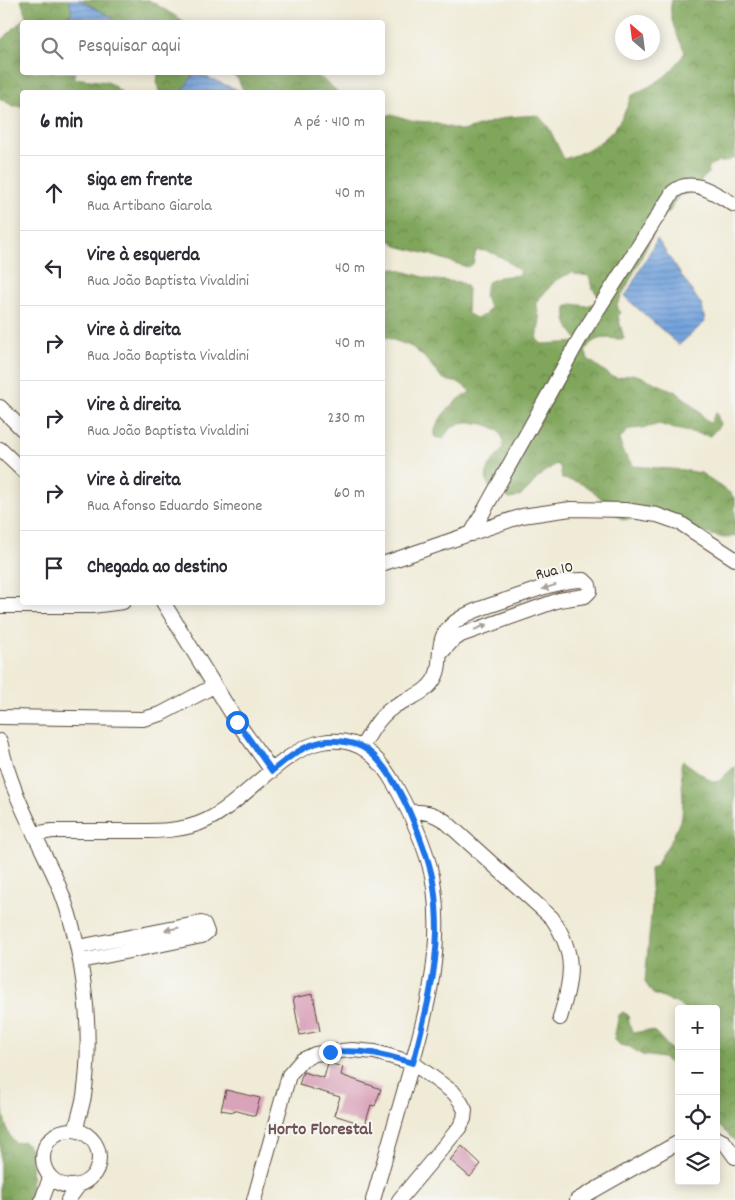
<!DOCTYPE html>
<html lang="pt">
<head>
<meta charset="utf-8">
<style>
  body { margin:0; font-family:Dekko,sans-serif; background:#f2f2f3; color:#2b2b33 }
  .controls { position:absolute; right:15px; bottom:15px; display:grid; overflow:hidden; border-radius:5px; box-shadow:0 2px 12px #0003 }
  .controls button { width:45px; height:45px; display:grid; place-items:center; padding:0; border:0; border-bottom:1px solid #e1e1e2; background:#fff; color:#2b2b33; font:25px sans-serif }
  .compass { position:absolute; left:615px; top:15px; width:45px; height:45px; border-radius:50%; background:#fff; box-shadow:0 2px 12px #0003; rotate:332deg }
  .stop { position:absolute; width:15px; height:15px; margin:-11px; border:4px solid #1a73e8; border-radius:50%; background:#fff }
  .stop.end { background:#1a73e8; border-color:#fff; box-shadow:0 1px 5px #0008 }
  .list { margin:0; padding:0; list-style:none }
  h2 { display:flex; justify-content:space-between; align-items:center; height:65px; margin:0; padding:0 20px; font-size:21px }
  h2 small { font-size:16px; font-weight:400; color:#7c7c81 }
  .list li { display:grid; grid-template-columns:32px 1fr auto; gap:15px; align-items:center; box-sizing:border-box; height:75px; padding:0 20px; border-top:1px solid #e1e1e2 }
  .list b { display:block; font-size:19px; white-space:nowrap }
  .list p { margin:0; font-size:16px; white-space:nowrap; color:#7c7c81 }
  .list em { font-size:16px; font-style:normal; color:#7c7c81 }
  .icon { flex:none; width:28px; height:28px; fill:none; stroke:currentColor; stroke-width:2; stroke-linecap:round; stroke-linejoin:round }
  .map { position:relative; flex:none; width:735px; height:1200px; overflow:hidden }
  .search { position:absolute; background:#fff; box-shadow:0 2px 12px #0003; left:20px; top:20px; width:365px; height:55px; display:flex; align-items:center; gap:12px; box-sizing:border-box; padding:0 18px; border-radius:5px; color:#7c7c81; font-size:19px }
  .panel { position:absolute; background:#fff; box-shadow:0 2px 12px #0003; left:20px; top:90px; width:365px; height:515px; border-radius:5px }
  .map>svg:first-child { display:block }
  .forest { fill:url(#forest-crowns); stroke:#5e683d; fill-rule:evenodd }
  .water { fill:url(#water-rules); stroke:#58667e }
  .building { fill:#d9a3b9 }
  .lines { fill:none; stroke-linecap:round; stroke-linejoin:round }
  .minor-casing { stroke:#56473a; stroke-width:16 }
  .minor { stroke:#fff; stroke-width:14 }
  .oneway { fill:#a79f9a }
  .route { stroke:#1a73e8; stroke-width:6 }
  .labels { text-anchor:middle; stroke-width:4; stroke-linejoin:round; paint-order:stroke }
  .street-label { font-size:16px; fill:#3b2a1e; stroke:#f6f6f2 }
  .neighbourhood-label { font-size:18px; font-weight:bold; fill:#725454; stroke:#f6f6f2 }
</style>
</head>
<body>
<div class="map">
<svg width="735" height="1200" viewBox="0 0 735 1200">
  <defs>
    <pattern id="forest-crowns" width="20" height="18" patternUnits="userSpaceOnUse" patternTransform="scale(1.25)"><rect width="20" height="18" fill="#80a65c"/><path d="M2 6a3 3 0 1 1 6 0M12 15a3 3 0 1 1 6 0" fill="none" stroke="#6a874b"/></pattern>
    <pattern id="water-rules" width="6" height="5" patternUnits="userSpaceOnUse" patternTransform="scale(1.25)"><rect width="6" height="5" fill="#74a3dd"/><path d="M0 2.5h6" fill="none" stroke="#6085b3"/></pattern>
  </defs>
  <rect width="100%" height="100%" fill="#f6f6f2"/>
  <filter id="ink" filterUnits="userSpaceOnUse"><feTurbulence type="fractalNoise" baseFrequency=".02" numOctaves="2"/><feDisplacementMap in="SourceGraphic" scale="10" xChannelSelector="R" yChannelSelector="G"/><feConvolveMatrix kernelMatrix="1 2 1 2 8 2 1 2 1" color-interpolation-filters="sRGB"/></filter>
  <filter id="wash" filterUnits="userSpaceOnUse"><feTurbulence type="fractalNoise" baseFrequency=".0096" numOctaves="4" result="noise"/><feDisplacementMap in="SourceGraphic" scale="20" xChannelSelector="R" yChannelSelector="G"/><feGaussianBlur stdDeviation="1.12" result="paint"/><feColorMatrix in="noise" values="0 0 0 0 0 0 0 0 0 0 0 0 0 0 0 0 0 1.4 0 .05"/><feComposite in="paint" operator="in"/></filter>
  <g filter="url(#wash)">
    <rect width="100%" height="100%" fill="#f0ebd7"/>
    <path class="forest" d="M21,0H69L72,12L68,17L79,22H22V72L75,73L73,78L108,82L122,92H22V106H14L0,99V42L26,16Z
      M80,0H149L185,22H111L113,18Z
      M672,0H735V158L721,163V160L709,166L708,174L688,194L680,195L674,202L670,211L662,217L617,305L620,313L618,316L624,339C607,339 594,334 585,351L588,359L611,376L618,378L632,374L640,376L676,392L691,403L710,424L715,414L717,413L720,425L710,436L675,429L659,424L645,428L630,429L619,439L623,452L633,466L683,470L701,473L715,482L730,493L735,499V536L724,538L640,517L622,520C602,502 592,481 562,479L560,466L556,464C551,468 544,471 540,476C530,485 524,498 509,499L500,489L489,487C481,472 493,461 503,449C503,445 504,440 502,437C497,421 461,419 450,429C447,432 445,436 443,439L435,437C432,422 455,399 468,394L470,391L460,383L449,381L442,378L424,357L412,347L383,336L382,267L385,266L434,280L459,282L465,285L468,289L467,313L476,318L485,315L490,307L484,296L487,283L499,277L519,275L521,272C508,262 493,248 476,251L473,264L467,267L431,255L397,246L387,237L382,229L384,206L382,202L383,115H394L414,121L430,122L463,131L508,117L538,115L549,128L564,159C600,148 620,131 631,96C657,82 669,78 685,52C678,37 667,17 672,0ZM573,272L574,274L589,276L593,289L601,299L600,302L586,306L572,304L566,307C564,323 570,331 580,342L542,344L537,340L540,320L537,307V301L556,280Z
      M158,73H193L217,92H159L157,83Z
      M231,73H315L338,92H244L238,79Z
      M683,761L713,782L719,781L735,766V1141L716,1123V1009H683L678,1004L653,994L645,982L652,905L650,869L656,865L673,837L682,816L683,800L681,765Z
      M623,1012L628,1015C631,1043 638,1027 655,1032L679,1058V1072L674,1066L663,1058L642,1055L630,1047L620,1045L614,1039L619,1015Z
      M0,1089C3,1106 3,1130 15,1143L22,1141L26,1143L31,1150L32,1200H0Z"/>
    <path class="water" d="M69,0H80L113,18L111,22H79L68,17L72,12Z
      M195,72L240,91L239,92H182Z
      M657,239L702,306L705,322L679,345L625,297Z"/>
    <g id="blocks">
      <path class="building" d="M313,994L320,1031L300,1035L293,998Z
        M328,1063L343,1067L341,1075L381,1089L375,1106L371,1105L365,1125L334,1115L340,1097L299,1085L303,1072L324,1078Z
        M226,1090L260,1098L255,1116L234,1110L233,1112L221,1110Z
        M462,1146L481,1164L470,1177L450,1160Z"/>
    </g>
  </g>
  <g filter="url(#ink)">
    <use href="#blocks" fill-opacity="0" stroke="#56473a" stroke-width="1"/>
    <g class="lines">
      <g class="minor-casing">
        <path id="minor" d="M0,407L22,429
          M0,449L22,470
          M471,534L581,336L673,192C692,175 717,195 735,205
          M382,564L522,516L571,509L625,510L657,515L680,523L735,559
          M163,602L237,722L272,771
          M0,606H92L123,602
          M0,717L143,719L161,714L214,686
          M0,741C10,790 34,832 55,877C83,940 94,1028 84,1096C82,1107 78,1118 76,1129
          M362,747C370,733 378,718 392,708C402,700 419,697 428,687C446,670 435,650 444,634C448,628 454,622 461,618C473,610 489,606 503,601C529,593 557,580 584,580L589,585L590,591L585,596L559,600L461,635L452,641L441,653
          M409,812C424,811 433,813 445,821L552,918C577,955 572,977 560,1018
          M34,834L52,831C75,831 98,831 122,831C149,831 181,833 207,820C244,802 283,749 322,742C359,735 380,758 396,787C413,818 429,852 434,887C443,956 425,1019 406,1085C395,1124 384,1162 373,1200
          M78,947L201,923L204,924L207,932L202,936L81,961
          M43 1158a28 28 0 1 1 56 0a28 28 0 1 1-56 0Z
          M716,1138L724,1142L735,1157
          M42,1200L50,1178
          M68,1200L79,1185
          M254,1200L289,1075L302,1060L315,1054L330,1052L352,1050L375,1052L413,1063L454,1093L460,1101L465,1110L464,1119L459,1128L399,1200
          M577,1200L679,1142"/>
      </g>
      <use href="#minor" class="minor"/>
    </g>
    <defs><path id="oneway-solid" d="M-6-.8H1V-3.2L6.5 0L1 3.2V.8H-6Z" transform="scale(1.25)"/></defs>
    <g class="oneway">
      <use href="#oneway-solid" transform="translate(549 587) rotate(163)"/>
      <use href="#oneway-solid" transform="translate(481 627) rotate(-22)"/>
      <use href="#oneway-solid" transform="translate(172 929) rotate(169)"/>
    </g>
  </g>
  <g class="lines" filter="url(#ink)">
    <path class="route" d="M237,722L272,771C287,759 302,746 321,742C333,739 351,742 362,747C395,764 429,851 434,887C436,901 437,918 437,932C436,977 424,1020 413,1063C382,1054 363,1049 330,1052"/>
  </g>
  <g class="labels">
    <g class="street-label">
      <text transform="translate(554 569) rotate(-13)" y="6">Rua 10</text>
    </g>
    <g class="neighbourhood-label">
      <text x="320" y="1134">Horto Florestal</text>
    </g>
  </g>
</svg>
<div class="controls">
<button>+</button>
<button>−</button>
<button><svg class="icon" aria-label="locate" viewBox="0 0 24 24"><circle cx="12" cy="12" r="6"/><path d="M12 2v4M12 18v4M2 12h4M18 12h4"/></svg></button>
<button><svg class="icon" aria-label="layers" viewBox="0 0 24 24"><path d="M12 4l9 5-9 5-9-5zM3 14l9 5 9-5"/></svg></button>
</div>
<svg class="compass" viewBox="-18 -18 36 36"><path d="M0-13l5 13h-10z" fill="#e53935"/><path d="M0 13l5-13h-10z" fill="#7c7c81"/></svg>
<div class="stop" style="left:237px;top:722px"></div>
<div class="stop end" style="left:330px;top:1052px"></div>
<div class="search"><svg class="icon" aria-label="search" viewBox="0 0 24 24"><circle cx="10" cy="10" r="6"/><path d="M15 15l6 6"/></svg>Pesquisar aqui</div>
<section class="panel">
<h2>6 min<small>A pé · 410 m</small></h2>
<ul class="list">
<li><svg class="icon" aria-label="ahead" viewBox="0 0 24 24"><path d="M12 20V5M6 11l6-6 6 6"/></svg><div><b>Siga em frente</b><p>Rua Artibano Giarola</p></div><em>40 m</em></li>
<li><svg class="icon" aria-label="left" viewBox="0 0 24 24"><path d="M17 20v-9H6M10 6l-5 5 5 5"/></svg><div><b>Vire à esquerda</b><p>Rua João Baptista Vivaldini</p></div><em>40 m</em></li>
<li><svg class="icon" aria-label="right" viewBox="0 0 24 24"><path d="M7 20v-9h11M14 6l5 5-5 5"/></svg><div><b>Vire à direita</b><p>Rua João Baptista Vivaldini</p></div><em>40 m</em></li>
<li><svg class="icon" aria-label="right" viewBox="0 0 24 24"><path d="M7 20v-9h11M14 6l5 5-5 5"/></svg><div><b>Vire à direita</b><p>Rua João Baptista Vivaldini</p></div><em>230 m</em></li>
<li><svg class="icon" aria-label="right" viewBox="0 0 24 24"><path d="M7 20v-9h11M14 6l5 5-5 5"/></svg><div><b>Vire à direita</b><p>Rua Afonso Eduardo Simeone</p></div><em>60 m</em></li>
<li><svg class="icon" aria-label="arrive" viewBox="0 0 24 24"><path d="M6 21V4h12l-3 4 3 4H6"/></svg><div><b>Chegada ao destino</b></div></li>
</ul>
</section>
</div>
</body>
</html>
